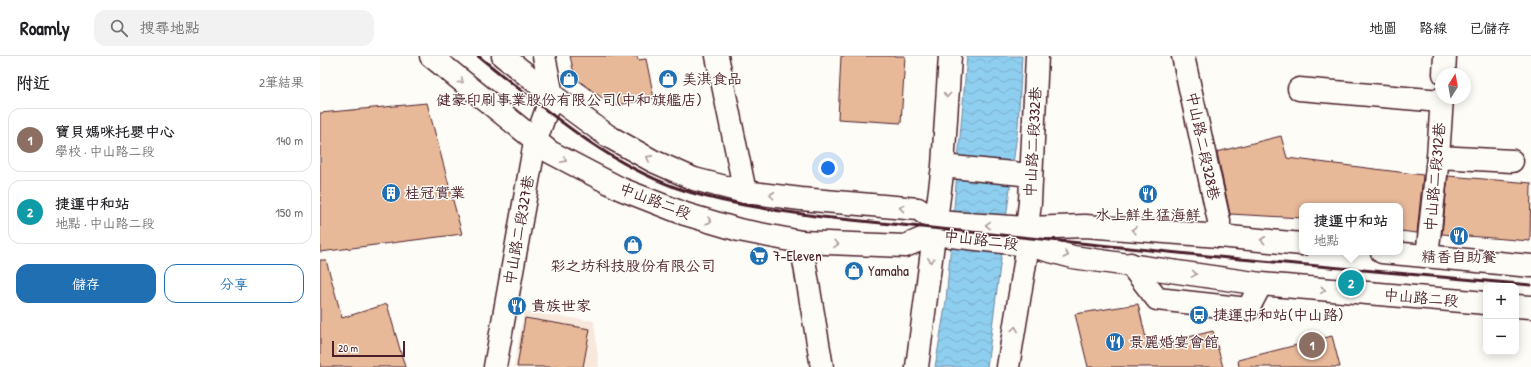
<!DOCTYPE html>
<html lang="zh-TW">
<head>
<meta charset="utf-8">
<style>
  body { margin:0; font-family:"Patrick Hand","LXGW WenKai TC",sans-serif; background:#f2f2f2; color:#202124 }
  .controls { position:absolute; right:12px; bottom:12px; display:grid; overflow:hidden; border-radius:8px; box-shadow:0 2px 10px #0003 }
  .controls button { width:36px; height:36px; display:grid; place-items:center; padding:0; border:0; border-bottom:1px solid #e0e0e0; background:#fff; color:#202124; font:20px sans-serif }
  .compass { position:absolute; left:1115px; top:12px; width:36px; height:36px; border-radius:50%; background:#fff; box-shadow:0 2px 10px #0003; rotate:11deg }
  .scale { position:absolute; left:12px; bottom:10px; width:73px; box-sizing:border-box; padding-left:4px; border:2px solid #4a1f2b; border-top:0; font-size:11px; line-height:14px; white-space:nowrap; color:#4a1f2b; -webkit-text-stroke:3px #fdfcf7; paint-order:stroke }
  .you { position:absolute; left:508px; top:112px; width:14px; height:14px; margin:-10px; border:3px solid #fff; border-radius:50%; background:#1a73e8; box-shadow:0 0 0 6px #1a73e833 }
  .badge { display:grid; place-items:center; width:26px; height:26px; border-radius:50%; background:#1f6fb2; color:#fff; font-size:13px; font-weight:700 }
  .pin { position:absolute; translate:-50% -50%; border:2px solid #fff; box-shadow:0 1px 4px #0006 }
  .popup { position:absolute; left:979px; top:147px; width:104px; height:52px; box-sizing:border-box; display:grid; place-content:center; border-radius:8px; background:#fff; filter:drop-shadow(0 1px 3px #0005); font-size:13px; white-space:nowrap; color:#757577 }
  .popup b { font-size:15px; color:#202124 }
  .popup::after { content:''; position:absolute; left:50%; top:100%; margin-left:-8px; border:8px solid transparent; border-top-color:#fff }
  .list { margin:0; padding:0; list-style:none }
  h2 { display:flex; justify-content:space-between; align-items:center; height:52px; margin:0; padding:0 16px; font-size:17px }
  h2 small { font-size:13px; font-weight:400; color:#757577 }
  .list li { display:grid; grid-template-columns:26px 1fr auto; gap:12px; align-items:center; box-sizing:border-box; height:64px; margin:0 8px 8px; padding:0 8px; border:1px solid #e0e0e0; border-radius:12px }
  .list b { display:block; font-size:15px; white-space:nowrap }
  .list p { margin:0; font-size:13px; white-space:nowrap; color:#757577 }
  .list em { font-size:13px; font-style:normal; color:#757577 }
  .actions { display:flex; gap:8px; padding:12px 16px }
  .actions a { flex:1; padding:9px 0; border:1px solid #1f6fb2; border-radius:12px; text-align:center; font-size:14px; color:#1f6fb2 }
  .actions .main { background:#1f6fb2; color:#fff }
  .icon { flex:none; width:22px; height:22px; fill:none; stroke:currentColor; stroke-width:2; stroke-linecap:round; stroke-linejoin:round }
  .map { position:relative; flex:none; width:1211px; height:311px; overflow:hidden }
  header { display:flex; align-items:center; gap:24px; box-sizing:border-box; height:56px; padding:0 20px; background:#fff; border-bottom:1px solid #e0e0e0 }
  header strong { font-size:19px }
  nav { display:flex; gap:22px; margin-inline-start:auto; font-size:14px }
  .search { width:280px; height:36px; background:#f2f2f2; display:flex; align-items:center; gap:10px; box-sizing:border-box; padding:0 14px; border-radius:12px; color:#757577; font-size:15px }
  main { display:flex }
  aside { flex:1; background:#fff }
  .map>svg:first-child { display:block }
  .built { fill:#f7e8db }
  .water { fill:url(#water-waves); stroke:#7388a1 }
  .building { fill:#e8b999; stroke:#4a1f2b }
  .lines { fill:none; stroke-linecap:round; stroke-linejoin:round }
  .minor-casing { stroke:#4a1f2b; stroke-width:25 }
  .major-casing { stroke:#4a1f2b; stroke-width:25 }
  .minor { stroke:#fdfcf7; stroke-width:22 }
  .major { stroke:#fdfcf7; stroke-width:22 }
  .rail { stroke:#4a1f2b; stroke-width:3 }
  .oneway { stroke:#ac999b }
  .labels { text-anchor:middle; stroke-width:3; stroke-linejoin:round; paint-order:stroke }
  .poi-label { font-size:15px; fill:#4a1f2b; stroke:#fdfcf7; text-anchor:start }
  .street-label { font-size:15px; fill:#4a1f2b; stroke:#fdfcf7 }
</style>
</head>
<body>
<header>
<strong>Roamly</strong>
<div class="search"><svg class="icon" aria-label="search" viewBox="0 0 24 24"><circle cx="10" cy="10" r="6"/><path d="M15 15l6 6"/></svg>搜尋地點</div>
<nav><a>地圖</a><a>路線</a><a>已儲存</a></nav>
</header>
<main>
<aside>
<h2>附近<small>2筆結果</small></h2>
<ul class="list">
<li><span class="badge" style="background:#8d6e63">1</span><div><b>寶貝媽咪托嬰中心</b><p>學校 · 中山路二段</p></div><em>140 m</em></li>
<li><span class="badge" style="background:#0f9aa8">2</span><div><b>捷運中和站</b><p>地點 · 中山路二段</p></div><em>150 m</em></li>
</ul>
<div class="actions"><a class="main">儲存</a><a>分享</a></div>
</aside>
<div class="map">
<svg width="1211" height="311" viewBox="0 0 1211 311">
  <defs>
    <pattern id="water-waves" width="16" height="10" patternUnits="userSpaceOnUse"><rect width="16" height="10" fill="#8eceef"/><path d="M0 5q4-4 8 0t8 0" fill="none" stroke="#7cb0cd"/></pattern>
  </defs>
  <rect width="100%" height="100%" fill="#fdfcf7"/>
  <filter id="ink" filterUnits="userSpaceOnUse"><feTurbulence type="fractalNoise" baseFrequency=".025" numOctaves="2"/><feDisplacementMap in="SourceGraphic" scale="8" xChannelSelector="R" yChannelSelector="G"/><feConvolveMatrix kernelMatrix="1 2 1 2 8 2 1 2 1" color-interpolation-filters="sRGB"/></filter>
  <g filter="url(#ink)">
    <path class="built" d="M204,256L274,265L279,311H194Z"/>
    <path class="water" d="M647,0H702L698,70L667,311H615L626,245Z"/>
    <path class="building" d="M250,0H317L318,4L326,3L334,42L293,50L255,22Z
      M521,0H585L581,67L518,63Z
      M107,47L142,178L0,196V57Z
      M961,80L967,102L1103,119L1097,177L1080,175V150H982V162L910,158L897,96Z
      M1128,120L1211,127L1210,185L1122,178Z
      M0,204H6L22,262L67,248L85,311H0Z
      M818,248L828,291L893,275L903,311H768L755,258Z
      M205,262L270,273L263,311H197Z
      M1012,280L1020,311H919L918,304Z"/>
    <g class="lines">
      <g class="minor-casing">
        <path id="minor" d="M397,0L425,136
          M863,0L899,165V180
          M1124,18L1125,0
          M979,33L1121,45
          M1118,101L1192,105
          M623,110L711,119
          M481,186L502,311
          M1107,200L1118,101L1122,42
          M810,208L837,243L928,253L941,228
          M175,311L215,86L232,39L224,0
          M597,311L623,110L630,0
          M688,311L708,189L707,172L710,146L717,0"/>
      </g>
      <g class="major-casing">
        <path id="major" d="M111,0L230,96L301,133L365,158L419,174L481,186L585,190L614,178L708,189L753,201L941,228L1166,247
          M183,0L232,39L288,80L333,105L374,123L425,136L481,143L598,153L617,166L707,172L765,170L899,180L982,188
          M1062,196L1211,210
          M1196,250L1211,251"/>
      </g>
      <use href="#minor" class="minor"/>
      <use href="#major" class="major"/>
      <path class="rail" d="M158,0C219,48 282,105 357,132C403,148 454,154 502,161L898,201L1211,229"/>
    </g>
    <defs><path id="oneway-chevron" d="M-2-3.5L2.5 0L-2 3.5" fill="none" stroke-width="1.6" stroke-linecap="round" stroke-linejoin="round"/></defs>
    <g class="oneway">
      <use href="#oneway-chevron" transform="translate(141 25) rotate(39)"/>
      <use href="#oneway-chevron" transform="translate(627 39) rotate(94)"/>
      <use href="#oneway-chevron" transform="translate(329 102) rotate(-152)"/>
      <use href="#oneway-chevron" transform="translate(244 104) rotate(27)"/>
      <use href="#oneway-chevron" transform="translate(452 139) rotate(-173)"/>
      <use href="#oneway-chevron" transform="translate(582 152) rotate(-175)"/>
      <use href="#oneway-chevron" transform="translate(389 165) rotate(16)"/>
      <use href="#oneway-chevron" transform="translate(668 169) rotate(-176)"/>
      <use href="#oneway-chevron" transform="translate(814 174) rotate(-176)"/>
      <use href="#oneway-chevron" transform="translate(943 184) rotate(-174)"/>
      <use href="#oneway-chevron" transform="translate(516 188) rotate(2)"/>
      <use href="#oneway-chevron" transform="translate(746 199) rotate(14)"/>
      <use href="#oneway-chevron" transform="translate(611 204) rotate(97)"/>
      <use href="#oneway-chevron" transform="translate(874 218) rotate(9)"/>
      <use href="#oneway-chevron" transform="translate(1003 234) rotate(5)"/>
      <use href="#oneway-chevron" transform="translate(695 273) rotate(-81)"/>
    </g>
  </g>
  <defs>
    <g id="shop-disc" transform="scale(1)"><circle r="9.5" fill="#1f6fb2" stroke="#fdfcf7"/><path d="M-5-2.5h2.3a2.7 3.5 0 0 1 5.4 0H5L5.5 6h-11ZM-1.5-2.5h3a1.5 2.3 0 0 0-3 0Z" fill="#fff"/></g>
    <g id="building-disc" transform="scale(1)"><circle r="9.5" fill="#1f6fb2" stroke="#fdfcf7"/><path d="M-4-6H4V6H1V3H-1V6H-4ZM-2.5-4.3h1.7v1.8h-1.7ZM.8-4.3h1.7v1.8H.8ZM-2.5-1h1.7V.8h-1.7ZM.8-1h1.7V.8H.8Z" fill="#fff"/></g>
    <g id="restaurant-disc" transform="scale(1)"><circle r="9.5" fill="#1f6fb2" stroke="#fdfcf7"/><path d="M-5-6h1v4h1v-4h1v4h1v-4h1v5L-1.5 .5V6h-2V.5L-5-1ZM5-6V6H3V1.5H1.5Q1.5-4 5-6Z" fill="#fff"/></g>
    <g id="supermarket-disc" transform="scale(1)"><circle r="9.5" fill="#1f6fb2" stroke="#fdfcf7"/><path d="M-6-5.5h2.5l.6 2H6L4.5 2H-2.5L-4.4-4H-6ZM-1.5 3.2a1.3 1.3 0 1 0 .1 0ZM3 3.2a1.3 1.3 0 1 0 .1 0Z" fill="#fff"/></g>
    <g id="bus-disc" transform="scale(1)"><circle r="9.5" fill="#1f6fb2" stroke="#fdfcf7"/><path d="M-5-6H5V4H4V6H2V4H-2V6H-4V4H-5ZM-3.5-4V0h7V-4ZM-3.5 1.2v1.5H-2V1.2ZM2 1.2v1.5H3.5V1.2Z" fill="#fff"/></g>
  </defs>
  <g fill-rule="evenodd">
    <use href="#shop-disc" x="249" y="23"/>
    <use href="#shop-disc" x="348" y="23"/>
    <use href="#building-disc" x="71" y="137"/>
    <use href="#restaurant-disc" x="828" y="138"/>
    <use href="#restaurant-disc" x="1139" y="180"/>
    <use href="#shop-disc" x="313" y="189"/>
    <use href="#supermarket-disc" x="439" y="200"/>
    <use href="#shop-disc" x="534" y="215"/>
    <use href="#restaurant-disc" x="197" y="250"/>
    <use href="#bus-disc" x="879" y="259"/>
    <use href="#restaurant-disc" x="795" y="286"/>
  </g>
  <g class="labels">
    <g class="poi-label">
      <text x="362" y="28">美淇食品</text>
      <text x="249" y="49" text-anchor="middle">健豪印刷事業股份有限公司(中和旗艦店)</text>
      <text x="85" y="142">桂冠實業</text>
      <text x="828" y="164" text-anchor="middle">水上鮮生猛海鮮</text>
      <text x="453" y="205">7-Eleven</text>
      <text x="1139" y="206" text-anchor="middle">精香自助餐</text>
      <text x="313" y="215" text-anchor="middle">彩之坊科技股份有限公司</text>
      <text x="548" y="220">Yamaha</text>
      <text x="211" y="255">貴族世家</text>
      <text x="893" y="264">捷運中和站(中山路)</text>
      <text x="809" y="291">景麗婚宴會館</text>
    </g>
    <g class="street-label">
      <text transform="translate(713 86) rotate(-87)" y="5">中山路二段332巷</text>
      <text transform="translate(883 90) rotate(78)" y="5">中山路二段328巷</text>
      <text transform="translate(1115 121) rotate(-85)" y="5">中山路二段312巷</text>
      <text transform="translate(335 145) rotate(21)" y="5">中山路二段</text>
      <text transform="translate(199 174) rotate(-80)" y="5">中山路二段327巷</text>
      <text transform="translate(661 184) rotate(7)" y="5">中山路二段</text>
      <text transform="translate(1101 242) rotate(5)" y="5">中山路二段</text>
    </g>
  </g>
</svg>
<div class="controls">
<button>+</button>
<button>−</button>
</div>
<svg class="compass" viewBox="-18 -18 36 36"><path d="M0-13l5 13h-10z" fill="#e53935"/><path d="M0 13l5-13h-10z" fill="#757577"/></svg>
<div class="scale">20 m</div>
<div class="you"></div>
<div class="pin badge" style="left:992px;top:289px;background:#8d6e63">1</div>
<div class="pin badge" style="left:1031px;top:227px;background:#0f9aa8">2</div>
<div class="popup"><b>捷運中和站</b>地點</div>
</div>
</main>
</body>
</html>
